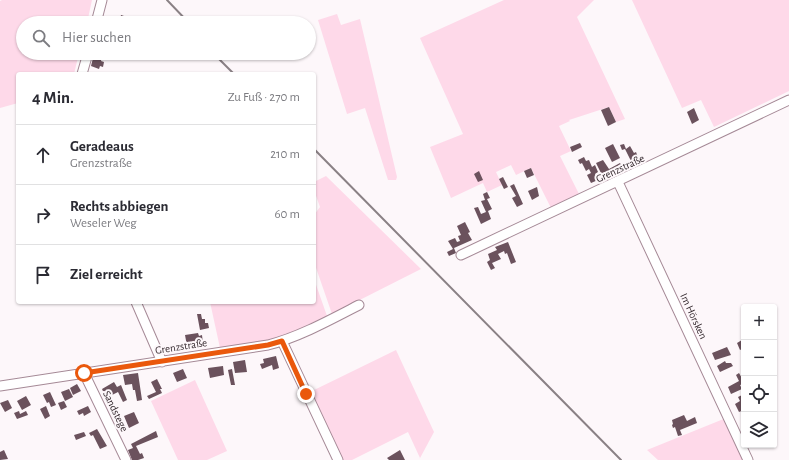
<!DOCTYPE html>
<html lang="de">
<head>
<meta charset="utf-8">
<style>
  body { margin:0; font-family:"Alegreya Sans",sans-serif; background:#f2f2f3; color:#2b2b33 }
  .controls { position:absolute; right:12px; bottom:12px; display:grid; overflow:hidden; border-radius:4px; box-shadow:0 1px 3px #0004 }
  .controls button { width:36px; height:36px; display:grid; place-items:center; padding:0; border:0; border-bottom:1px solid #e1e1e2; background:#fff; color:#2b2b33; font:20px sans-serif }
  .stop { position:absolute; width:12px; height:12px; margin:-9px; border:3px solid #ea580c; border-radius:50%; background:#fff }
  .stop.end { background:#ea580c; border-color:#fff; box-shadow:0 1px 4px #0008 }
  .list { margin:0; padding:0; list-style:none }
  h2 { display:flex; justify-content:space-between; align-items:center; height:52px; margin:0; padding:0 16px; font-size:17px }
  h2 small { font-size:13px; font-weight:400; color:#7c7c81 }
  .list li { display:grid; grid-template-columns:26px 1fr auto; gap:12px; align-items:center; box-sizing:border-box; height:60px; padding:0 16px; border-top:1px solid #e1e1e2 }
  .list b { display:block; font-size:15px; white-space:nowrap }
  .list p { margin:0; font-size:13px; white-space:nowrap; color:#7c7c81 }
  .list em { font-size:13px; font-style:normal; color:#7c7c81 }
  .icon { flex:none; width:22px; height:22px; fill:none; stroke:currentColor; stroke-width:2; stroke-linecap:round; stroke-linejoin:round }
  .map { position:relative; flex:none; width:789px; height:460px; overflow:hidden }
  .search { position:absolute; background:#fff; box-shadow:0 1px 3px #0004; left:16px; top:16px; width:300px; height:44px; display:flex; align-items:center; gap:10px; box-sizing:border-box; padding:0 14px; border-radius:22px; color:#7c7c81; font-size:15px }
  .panel { position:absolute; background:#fff; box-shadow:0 1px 3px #0004; left:16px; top:72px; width:300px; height:232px; border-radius:4px }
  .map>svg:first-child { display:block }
  .green { fill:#fed9e9 }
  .building { fill:#6b525d }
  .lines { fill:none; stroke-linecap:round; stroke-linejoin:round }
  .minor-casing { stroke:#a58996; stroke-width:11 }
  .minor { stroke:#fff; stroke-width:9 }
  .rail { stroke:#8a8185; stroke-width:2 }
  .route { stroke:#ea580c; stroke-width:5 }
  .labels { text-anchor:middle; stroke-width:4; stroke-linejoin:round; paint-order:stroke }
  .street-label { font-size:11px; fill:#352a2f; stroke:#fdf7fa }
</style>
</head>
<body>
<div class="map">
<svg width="789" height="460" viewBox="0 0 789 460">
  <rect width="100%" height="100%" fill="#fdf7fa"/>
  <path class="green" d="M2,0H92L87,23H23V53H79L74,74H18V103L0,108V1Z
    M504,0H594L577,17L625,119L616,122L609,107L569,120L570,121L559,126L571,151L560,156L579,194L551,208L531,168L516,175L511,165L496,172L502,185L487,192L483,183L451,198L430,147L463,134L420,38Z
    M632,0H789V91L714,127L701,100L682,108Z
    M337,14L341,25L360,19L397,177L396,180H388L365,108L347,114L318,20Z
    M326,176L421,269L332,314L314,262V215L320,207L314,190V182Z
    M314,279L327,316L278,339L220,348L210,302H314Z
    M396,350L434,432L419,460L420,458L408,432L352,460H342L310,392Z
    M195,380L227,451L207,460H178L151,401Z
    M726,418L744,460H658L647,450Z"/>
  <path class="building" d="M121,15L127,17L125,23H103L105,16L120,20Z
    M94,54L102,56L101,61L104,62L103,67L100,66L99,69L91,66Z
    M609,107L616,122L608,126L601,110Z
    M694,108L699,120L692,124L687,112Z
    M580,143L582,147L572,152L570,147Z
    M613,144L620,158L612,162L605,148Z
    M624,144L626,149L630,146L634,153L636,152L639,160L632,163L625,149L622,150L620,145Z
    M584,157L586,161L589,160L592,167L595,165L598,172L595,174L598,180L591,183L587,175L591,173L589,169L586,171L582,163L580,164L578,160Z
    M603,160L609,169L620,163L623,168L603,177L596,163Z
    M531,168L534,175L527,178L524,171Z
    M479,171L483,180L478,182L474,174Z
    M503,177L508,187L504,189L499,179Z
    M514,184L523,204L517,207L512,198L516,196L510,186Z
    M537,187L539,196L532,200L528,191Z
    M487,192L490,198L487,199L492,209L488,211L491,219L481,224L474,208L478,207L481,214L486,212L481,201L485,200L483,194Z
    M465,222L470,232L468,233L472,240L454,248L456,253L449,256L447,252L453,249L448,241L455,238L457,242L460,241L458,236L461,235L457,226Z
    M508,242L516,262L511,264L507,253L505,254L504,251L498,254L501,259L492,263L495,268L491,270L487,262L490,260L488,254L497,250L495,247Z
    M197,314H201L202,319H205V323H208L209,328L200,330Z
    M198,333L199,336L202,335L203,344L187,346L185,335Z
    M742,340L744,348L740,350L737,343Z
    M727,347L731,355L715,360L712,353Z
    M276,356L279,368L273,370L272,365L262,369L260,364L264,363L263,359Z
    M245,360L247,372L235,373L233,362Z
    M725,361L726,363H731L733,366L720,372L717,366Z
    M223,366L224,375L210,378L208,368Z
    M183,369L187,378L177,382L173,373Z
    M232,369L235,385H231L228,370Z
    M138,373L142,400L137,401L135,390H133L132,384L125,385L123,375Z
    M739,373L743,380H741L743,384L740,385L742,389L731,394L728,387L739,381L736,375Z
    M157,379L162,389H160L162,393L149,399L147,396L156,392L151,382Z
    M114,382L117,387L121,385L127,400L123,402L118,392L106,398L102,389Z
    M77,384L81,391L73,395L70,388Z
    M69,389L73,397L65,401L61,392Z
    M50,392L56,405L51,407L49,402L47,403L43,395Z
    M744,394V410L739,412L735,404L740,401L738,397Z
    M26,396L31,405L22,410L17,401Z
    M8,400L12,408L5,412L0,403Z
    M64,401L67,407L61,410L58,403Z
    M46,406L50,416L45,419L40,409Z
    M88,406L91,412L84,416L83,413L79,415L77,411Z
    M19,411L20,414L26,411L28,415L17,419L14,413Z
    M134,412L139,423L129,428L124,416Z
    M684,415L687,421L695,417L697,423L680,430L682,435L678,436L675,427L673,428L672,425L673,424L672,420Z
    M97,429L107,446L100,449L93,435L91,436L89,433Z
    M156,431L158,437L136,446L140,454L142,453L144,458L138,460H132L128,450L133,448L131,444Z
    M84,432L86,436L76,440L74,435Z
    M4,450L8,459L0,460V452Z
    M400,450L405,460H389L387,458Z"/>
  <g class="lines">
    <g class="minor-casing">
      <path id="minor" d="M96,23L102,0
        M82,74L88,53
        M618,182L748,460
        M461,255L789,100
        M136,302L162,362
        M282,341L338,460
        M84,373L126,460
        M0,386L268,345C299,337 330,320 359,305"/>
    </g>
    <use href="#minor" class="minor"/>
    <path class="rail" d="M167,0L189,23
      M213,53L234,74
      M314,149L621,460"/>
  </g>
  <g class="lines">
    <path class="route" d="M84,373L268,345L282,341L306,394"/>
  </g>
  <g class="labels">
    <g class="street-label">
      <text transform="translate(620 168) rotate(-25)" y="4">Grenzstraße</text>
      <text transform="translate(694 316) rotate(65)" y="4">Im Hörsken</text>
      <text transform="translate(181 346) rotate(-9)" y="4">Grenzstraße</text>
      <text transform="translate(116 411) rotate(64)" y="4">Sandstege</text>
    </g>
  </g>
</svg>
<div class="controls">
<button>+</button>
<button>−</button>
<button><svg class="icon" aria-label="locate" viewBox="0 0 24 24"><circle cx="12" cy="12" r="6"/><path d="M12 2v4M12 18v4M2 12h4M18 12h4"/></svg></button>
<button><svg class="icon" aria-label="layers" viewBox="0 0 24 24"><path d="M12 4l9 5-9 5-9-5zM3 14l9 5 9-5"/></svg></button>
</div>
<div class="stop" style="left:84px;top:373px"></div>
<div class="stop end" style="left:306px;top:394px"></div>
<div class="search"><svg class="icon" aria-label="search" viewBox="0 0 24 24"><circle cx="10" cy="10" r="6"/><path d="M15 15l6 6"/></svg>Hier suchen</div>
<section class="panel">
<h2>4 Min.<small>Zu Fuß · 270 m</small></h2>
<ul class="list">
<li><svg class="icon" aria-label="ahead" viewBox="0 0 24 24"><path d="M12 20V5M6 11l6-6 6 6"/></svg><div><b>Geradeaus</b><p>Grenzstraße</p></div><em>210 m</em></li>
<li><svg class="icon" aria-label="right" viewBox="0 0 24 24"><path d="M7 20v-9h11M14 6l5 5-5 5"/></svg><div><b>Rechts abbiegen</b><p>Weseler Weg</p></div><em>60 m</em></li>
<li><svg class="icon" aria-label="arrive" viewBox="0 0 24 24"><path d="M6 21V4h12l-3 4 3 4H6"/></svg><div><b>Ziel erreicht</b></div></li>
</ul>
</section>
</div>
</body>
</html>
